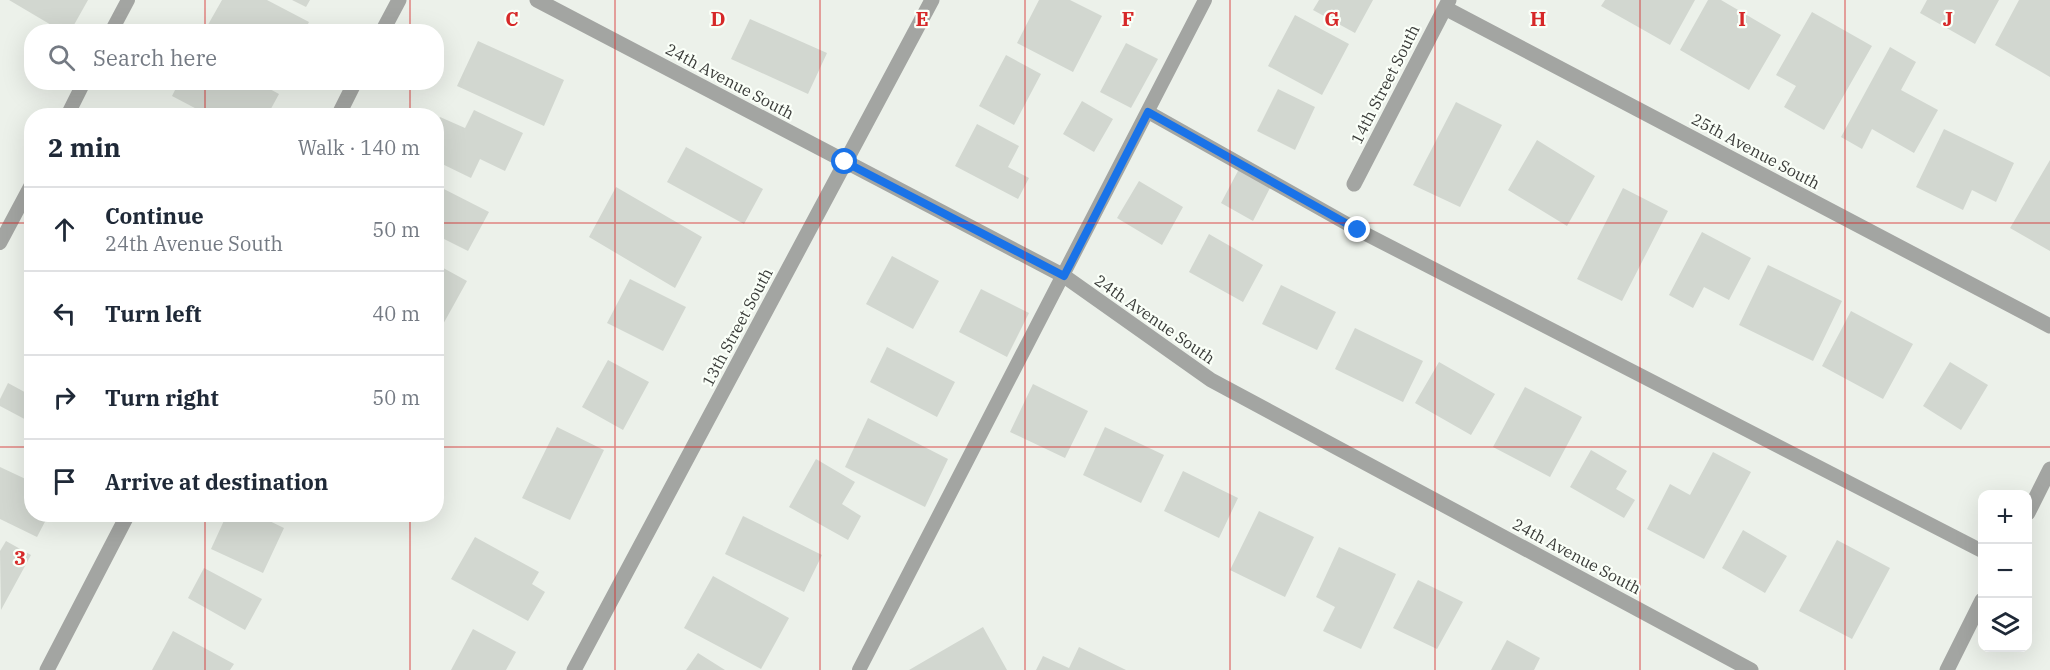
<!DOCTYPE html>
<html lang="en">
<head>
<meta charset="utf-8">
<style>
  body { margin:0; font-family:"IBM Plex Serif",serif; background:#f2f2f3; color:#1f2937 }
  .controls { position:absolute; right:18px; bottom:18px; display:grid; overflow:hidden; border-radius:12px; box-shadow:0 6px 24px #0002 }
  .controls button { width:54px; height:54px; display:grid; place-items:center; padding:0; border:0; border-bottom:2px solid #e0e1e3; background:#fff; color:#1f2937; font:30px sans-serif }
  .stop { position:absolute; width:18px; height:18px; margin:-14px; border:4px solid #1a73e8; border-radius:50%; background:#fff }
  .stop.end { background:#1a73e8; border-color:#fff; box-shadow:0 2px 6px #0008 }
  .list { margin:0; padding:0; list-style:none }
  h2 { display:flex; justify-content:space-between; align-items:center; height:78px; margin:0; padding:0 24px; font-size:26px }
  h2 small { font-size:20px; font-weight:400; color:#747a83 }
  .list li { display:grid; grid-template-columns:39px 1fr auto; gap:18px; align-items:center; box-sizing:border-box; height:84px; padding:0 24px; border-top:2px solid #e0e1e3 }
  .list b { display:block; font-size:22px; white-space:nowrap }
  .list p { margin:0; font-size:20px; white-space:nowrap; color:#747a83 }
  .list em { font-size:20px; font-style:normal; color:#747a83 }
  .icon { flex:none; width:33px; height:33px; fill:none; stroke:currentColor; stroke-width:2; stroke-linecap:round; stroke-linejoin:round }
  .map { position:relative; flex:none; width:2050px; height:670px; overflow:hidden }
  .search { position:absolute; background:#fff; box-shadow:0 6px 24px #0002; left:24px; top:24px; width:420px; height:66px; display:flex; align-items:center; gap:15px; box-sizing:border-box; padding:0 21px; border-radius:24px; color:#747a83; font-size:22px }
  .panel { position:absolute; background:#fff; box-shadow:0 6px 24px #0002; left:24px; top:108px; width:420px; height:414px; border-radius:24px }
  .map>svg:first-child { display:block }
  .building { fill:#d2d7d0 }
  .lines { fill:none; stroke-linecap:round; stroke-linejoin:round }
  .service { stroke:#a3a5a2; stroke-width:14 }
  .minor { stroke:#a3a5a2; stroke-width:15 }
  .tertiary { stroke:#a3a5a2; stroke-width:15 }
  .route { stroke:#1a73e8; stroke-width:8 }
  .grid { fill:none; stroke:#d62828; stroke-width:1.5; stroke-opacity:0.55 }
  .labels { text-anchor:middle; stroke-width:4.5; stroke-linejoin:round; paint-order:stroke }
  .street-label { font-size:16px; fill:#3a3c39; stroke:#fafff8 }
  .grid-label { font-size:20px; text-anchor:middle; font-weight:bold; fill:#d62828; stroke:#fafff8; stroke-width:4.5; stroke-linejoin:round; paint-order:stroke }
</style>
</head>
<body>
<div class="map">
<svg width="2050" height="670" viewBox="0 0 2050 670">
  <rect width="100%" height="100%" fill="#ecf1ea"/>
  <path class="building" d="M9,0H88L70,32H63Z
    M222,0H267L309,22L304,32H208L205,30Z
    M292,0H310L306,7Z
    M1039,0H1070L1102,16L1073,72L1017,43Z
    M1319,0H1373L1355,33L1313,10Z
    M1605,0H1695L1670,45L1601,6Z
    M1708,0H1721L1781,35L1749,90L1680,50Z
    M1927,0H1999L1975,44L1920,13Z
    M2019,0H2050V77L1995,45Z
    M1812,12L1872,46L1824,130L1784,107L1796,86L1776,75Z
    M1295,15L1349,44L1322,95L1268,66Z
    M750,19L827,53L808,94L731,59Z
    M478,41L564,80L544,126L457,86Z
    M1126,43L1158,59L1131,108L1100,92Z
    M1890,47L1916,62L1901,90L1938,110L1914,153L1872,129L1862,149L1841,137Z
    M1006,55L1041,74L1014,125L979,106Z
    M179,82H257L279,94L267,116H210L172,96Z
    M1278,89L1315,107L1295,150L1257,131Z
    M1082,101L1113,119L1094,152L1063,134Z
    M1456,102L1502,125L1460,207L1413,185Z
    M474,110L523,133L505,171L480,159L471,178L436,161V124L440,117L465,128Z
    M977,124L1019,146L1008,167L1029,178L1018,199L955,166Z
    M1944,129L2014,163L1996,202L1972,190L1963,210L1916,187Z
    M1537,140L1595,176L1567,226L1508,190Z
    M686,147L763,189L744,224L667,182Z
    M2050,160V251L2010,228Z
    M1239,169L1271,186L1253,221L1221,203Z
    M1139,181L1183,207L1162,245L1117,218Z
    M436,185L489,212L468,251L436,235Z
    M616,187L702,237L675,288L589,237Z
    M1623,188L1668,211L1622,301L1577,279Z
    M1702,232L1751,258L1729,300L1704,287L1693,308L1669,295Z
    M1209,234L1263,265L1243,302L1189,272Z
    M892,256L939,281L913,329L866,304Z
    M436,264L467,281L436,337Z
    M1768,265L1842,301L1813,361L1739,325Z
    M630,279L686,307L663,351L607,323Z
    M1281,285L1336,312L1317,350L1262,324Z
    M981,289L1029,313L1007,357L959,332Z
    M1851,311L1913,344L1883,399L1822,366Z
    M1355,328L1423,361L1403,402L1335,369Z
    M887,347L955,382L937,417L870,382Z
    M608,360L649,382L623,430L582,407Z
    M1439,362L1495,394L1471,435L1415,403Z
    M1950,362L1988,385L1961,430L1923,406Z
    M8,383L32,396V423L0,406V399Z
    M1033,384L1088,411L1065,458L1010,432Z
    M1525,387L1582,417L1550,477L1493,447Z
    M868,418L948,459L925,507L845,467Z
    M557,427L604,450L570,520L522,498Z
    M1105,427L1164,455L1141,503L1083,475Z
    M1591,450L1627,471L1616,489L1635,500L1624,518L1570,487Z
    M1713,452L1751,472L1704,559L1647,529L1670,484L1690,495Z
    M816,459L855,482L842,504L861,516L848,540L789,507Z
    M0,467L32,482V514H49L37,537L0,519Z
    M1183,471L1238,498L1219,538L1164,511Z
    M1259,511L1314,537L1285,597L1230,570Z
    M227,514H255L284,528L263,573L211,549Z
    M743,516L822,555L804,592L725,554Z
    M1743,530L1787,556L1765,593L1722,568Z
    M475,537L539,572L532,584L545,592L528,621L451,579Z
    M1837,540L1890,568L1852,639L1799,611Z
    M6,541L31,555L1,610L0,551Z
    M1339,547L1396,574L1361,649L1323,631L1335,607L1316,597Z
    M204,568L262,599L245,630L188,598Z
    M713,576L789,618L761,669L684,628Z
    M1418,580L1463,602L1437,649L1393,628Z
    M983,627L1007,670H909Z
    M473,629L516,652L506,670H451Z
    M173,631L234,664L230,670H152Z
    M1507,640L1540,658L1534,670H1491Z
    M1079,647L1126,670H1036L1043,656L1069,668Z
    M698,653L725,670H686Z"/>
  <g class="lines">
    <path class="service" d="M111,32L128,0
      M1148,112L1358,230L1982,551
      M67,116L84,82
      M0,243L32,183
      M859,670L1205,0"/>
    <path class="minor" d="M537,0L1064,276L1211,380L1751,670
      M1445,8L2050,326
      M382,32L399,0
      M338,116L355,82
      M1354,184L1449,0
      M47,670L128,514
      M574,670L932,0"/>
    <path class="tertiary" d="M2028,513L2050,469
      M1947,670L1982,600"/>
  </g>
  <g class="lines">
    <path class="route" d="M845,162L1064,276L1148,112L1358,230"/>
  </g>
  <path class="grid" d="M205,0V32M410,0V32M615,0V670M820,0V670M1025,0V670M1230,0V670M1435,0V670M1640,0V670M1845,0V670M205,82V116M410,82V116M0,223H32M436,223H2050M0,447H32M436,447H2050M205,514V670M410,514V670"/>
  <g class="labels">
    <g class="street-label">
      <text transform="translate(730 81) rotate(28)" y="6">24th Avenue South</text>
      <text transform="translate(1385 84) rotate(-63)" y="6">14th Street South</text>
      <text transform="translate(1756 151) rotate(28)" y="6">25th Avenue South</text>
      <text transform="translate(1155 319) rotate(35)" y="6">24th Avenue South</text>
      <text transform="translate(737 327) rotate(-62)" y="6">13th Street South</text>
      <text transform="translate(1577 556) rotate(28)" y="6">24th Avenue South</text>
    </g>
  </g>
  <g class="grid-label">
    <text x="512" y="26">C</text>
    <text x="718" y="26">D</text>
    <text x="922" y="26">E</text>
    <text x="1128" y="26">F</text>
    <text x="1332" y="26">G</text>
    <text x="1538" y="26">H</text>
    <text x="1742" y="26">I</text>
    <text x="1948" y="26">J</text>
    <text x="20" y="565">3</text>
  </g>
</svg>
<div class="controls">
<button>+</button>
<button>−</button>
<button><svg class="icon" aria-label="layers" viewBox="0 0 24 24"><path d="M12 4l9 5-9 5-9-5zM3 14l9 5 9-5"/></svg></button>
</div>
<div class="stop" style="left:845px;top:162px"></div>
<div class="stop end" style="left:1358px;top:230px"></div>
<div class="search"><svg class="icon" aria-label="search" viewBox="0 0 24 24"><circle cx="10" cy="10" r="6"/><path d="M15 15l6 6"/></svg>Search here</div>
<section class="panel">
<h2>2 min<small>Walk · 140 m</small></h2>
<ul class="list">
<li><svg class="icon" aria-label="ahead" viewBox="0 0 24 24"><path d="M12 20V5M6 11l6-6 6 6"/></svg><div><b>Continue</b><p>24th Avenue South</p></div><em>50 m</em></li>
<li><svg class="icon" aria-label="left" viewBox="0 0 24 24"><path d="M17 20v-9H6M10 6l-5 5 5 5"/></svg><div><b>Turn left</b></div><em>40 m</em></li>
<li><svg class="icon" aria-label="right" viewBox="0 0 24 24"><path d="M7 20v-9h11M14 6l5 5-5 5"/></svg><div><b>Turn right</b></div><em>50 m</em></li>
<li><svg class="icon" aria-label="arrive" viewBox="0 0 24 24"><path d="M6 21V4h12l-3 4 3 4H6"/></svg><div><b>Arrive at destination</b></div></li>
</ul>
</section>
</div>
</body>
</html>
